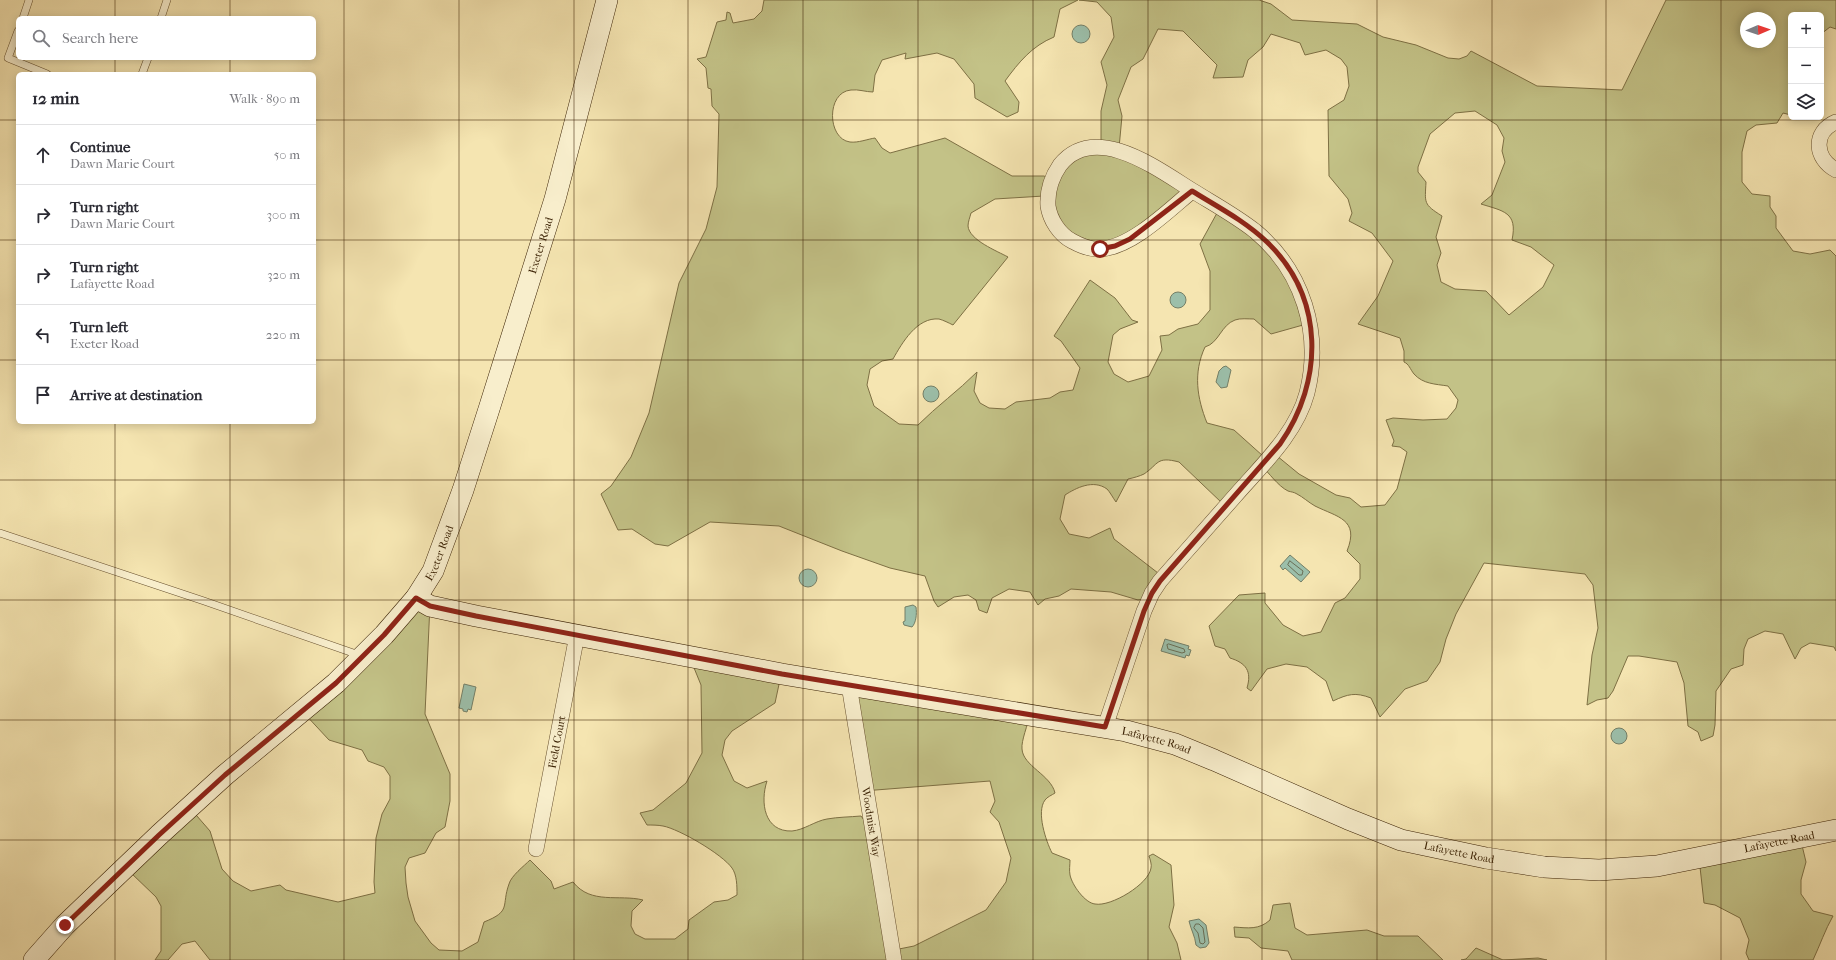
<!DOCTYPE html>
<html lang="en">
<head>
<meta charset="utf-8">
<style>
  body { margin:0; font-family:"IM FELL French Canon",serif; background:#f2f2f3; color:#2b2b33 }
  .controls { position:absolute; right:12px; top:12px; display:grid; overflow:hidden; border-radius:6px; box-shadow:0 2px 10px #0003 }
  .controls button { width:36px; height:36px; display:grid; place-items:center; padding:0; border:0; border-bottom:1px solid #e1e1e2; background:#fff; color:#2b2b33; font:20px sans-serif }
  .compass { position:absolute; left:1740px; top:12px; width:36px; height:36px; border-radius:50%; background:#fff; box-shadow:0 2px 10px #0003; rotate:88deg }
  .stop { position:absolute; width:12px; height:12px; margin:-9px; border:3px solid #8f2418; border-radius:50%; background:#fff }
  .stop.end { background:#8f2418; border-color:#fff; box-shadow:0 1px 4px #0008 }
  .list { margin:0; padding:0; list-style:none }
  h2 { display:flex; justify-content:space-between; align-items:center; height:52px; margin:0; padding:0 16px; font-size:17px }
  h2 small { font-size:13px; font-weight:400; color:#7c7c81 }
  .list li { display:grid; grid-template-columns:26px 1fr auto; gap:12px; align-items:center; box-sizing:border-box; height:60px; padding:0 16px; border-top:1px solid #e1e1e2 }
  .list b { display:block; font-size:15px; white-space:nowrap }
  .list p { margin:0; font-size:13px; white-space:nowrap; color:#7c7c81 }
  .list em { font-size:13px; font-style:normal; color:#7c7c81 }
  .icon { flex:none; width:22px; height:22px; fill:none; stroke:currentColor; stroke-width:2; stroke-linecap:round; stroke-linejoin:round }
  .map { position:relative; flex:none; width:1836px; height:960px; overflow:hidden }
  .search { position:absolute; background:#fff; box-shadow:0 2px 10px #0003; left:16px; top:16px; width:300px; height:44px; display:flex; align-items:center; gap:10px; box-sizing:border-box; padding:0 14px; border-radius:6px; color:#7c7c81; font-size:15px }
  .panel { position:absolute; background:#fff; box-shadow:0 2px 10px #0003; left:16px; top:72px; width:300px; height:352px; border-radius:6px }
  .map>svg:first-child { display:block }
  .green { fill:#c3c287; stroke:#7e7044; fill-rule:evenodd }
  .water { fill:#9cbfaa; stroke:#747f67 }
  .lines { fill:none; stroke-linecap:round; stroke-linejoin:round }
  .shore { stroke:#6a6f56; stroke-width:1 }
  .lane-casing { stroke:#67502e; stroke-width:8 }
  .street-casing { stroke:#67502e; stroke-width:16 }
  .secondary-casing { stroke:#381f02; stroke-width:22 }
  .lane { stroke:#f8eecc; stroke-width:7 }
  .street { stroke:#f8eecc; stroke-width:15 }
  .secondary { stroke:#f8eecc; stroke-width:21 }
  .route { stroke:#8f2418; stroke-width:5 }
  .grid { fill:none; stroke:#381f02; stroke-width:1; stroke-opacity:0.55 }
  .labels { text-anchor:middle; stroke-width:4; stroke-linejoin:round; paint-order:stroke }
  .street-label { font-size:11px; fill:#381f02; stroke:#f8eecc }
</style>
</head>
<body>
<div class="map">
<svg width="1836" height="960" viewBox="0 0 1836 960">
  <rect width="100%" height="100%" fill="#f5e5b1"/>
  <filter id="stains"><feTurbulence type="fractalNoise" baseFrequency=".005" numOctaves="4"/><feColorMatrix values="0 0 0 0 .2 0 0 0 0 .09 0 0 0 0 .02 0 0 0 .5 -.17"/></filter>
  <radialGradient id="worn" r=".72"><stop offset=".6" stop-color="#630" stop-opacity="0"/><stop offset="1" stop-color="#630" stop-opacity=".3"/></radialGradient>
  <path class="green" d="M764,0H1078L1060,9L1054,37C1032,46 1019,62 1005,81L1019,102L1018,112L1007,117L975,98L974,84L954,59L937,53L905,59L906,53L882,60L875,75L873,92C866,92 858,89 851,90C826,92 827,139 850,142C858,143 868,139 875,138L882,148L890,153L945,138L1012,176H1044L1048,178L1101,144V111L1107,85L1101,62L1114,37L1111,17L1097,2L1079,0H1259L1271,4L1292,20L1357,24L1383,37L1416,45L1448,58L1459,59L1467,56L1471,51L1537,86L1622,90L1666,0H1836V29L1830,27L1821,34V15H1791V115L1783,113L1777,123L1756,125L1747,131L1742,152V182L1752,194L1770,196V207L1776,216V228L1793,251L1810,254L1830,250L1836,256V651L1834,647L1810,643L1801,648L1795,659L1783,634L1765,631L1748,639L1744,649L1743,665L1731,669L1716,691L1715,725L1713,736L1701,741L1698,732L1688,726L1684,683L1677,662L1639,656H1628L1613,691L1608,698L1597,700L1587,705L1592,655L1598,628L1593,585L1585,574L1484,563L1456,614L1446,639L1440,662L1427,681L1405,689L1380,717L1371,698C1355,692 1348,694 1333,701L1326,681L1307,667L1286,664L1267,669L1251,691L1247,688C1252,671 1246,663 1230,658L1225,649L1215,646L1209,626L1239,595L1265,593V603L1283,625L1303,636L1321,632L1335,603L1345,598L1360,579V564L1347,551C1360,519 1337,517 1315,506C1308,502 1303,497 1297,494C1294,492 1291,492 1288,491C1278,486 1269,473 1261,465L1222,503L1179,462C1156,456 1159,464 1144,474C1140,476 1133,478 1128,479L1116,502C1113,498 1110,492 1107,489C1093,479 1076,488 1065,495L1060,519L1069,534L1089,538L1110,528L1114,539L1158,573L1145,599L1138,600L1111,592L1071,589L1059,596L1045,599L1038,605L1030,592L1009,589L992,598L987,613L979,610L976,600L968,595L954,597L938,607L934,601L925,576L890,568L842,551L779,526L710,522L668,546L655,544L632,529L618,530L601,494L611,486L631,457L649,413L679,283L706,229L717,187L719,114L712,106L711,89L708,88L706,68L697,59L706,57L717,22L726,20L727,12L730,13L733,23L754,19L762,11ZM1746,18H1770V42H1746ZM1158,29L1183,31L1217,65L1213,78L1243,77L1248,60L1263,47L1271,34L1300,43L1305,55L1326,50L1341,59L1347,67L1349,86L1344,100L1328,110L1329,176L1348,199L1352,213L1349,221L1372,233L1393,261L1378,296L1358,324L1400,338L1404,351V362C1409,364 1410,369 1414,374C1423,384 1435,384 1448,386L1458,400L1456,408L1447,419L1423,420L1393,418L1386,420L1394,441L1392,446L1400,447L1407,452L1397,489L1385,505L1361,507L1350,498L1336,495L1299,474L1271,451L1263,456L1234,430L1207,423C1197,398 1193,373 1205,347C1219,343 1221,325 1235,320C1240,318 1248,319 1254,319L1271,334L1303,325L1288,272L1245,227L1217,213L1200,244L1210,271V310L1198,324L1178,329L1169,335L1160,336L1162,350L1149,376L1128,382L1114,374L1108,362L1113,335L1120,329L1138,322L1132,320L1115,298L1090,280L1054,336L1061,341L1080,368L1073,390L1060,392L1050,398L1016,402L1005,409L989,408L980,403L974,391L977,372C958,391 937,406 918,425L899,424L874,406L867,385L870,369L882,361L893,359C902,343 917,317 939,319C943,320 949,323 953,325L1008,257C997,251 969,240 968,226C968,222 970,217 971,213L995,199L1044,196L1074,245L1108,247L1184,196L1161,173L1119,148L1122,116L1118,100L1131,67L1143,59ZM1475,111L1497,125L1504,138L1502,151L1505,162L1492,195L1481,204C1503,211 1518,212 1512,240L1531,247L1554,265L1543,287L1509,315L1486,291L1455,289L1441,282L1437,265L1441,253L1436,237L1442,216C1423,204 1425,203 1426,182L1418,172V167L1430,134L1455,113Z
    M413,600L430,604L425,714L450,774V801L445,827L436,833L425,853L409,858L405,867L406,883L408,897L415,921L431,943L439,950L462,951L478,942L484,922C512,911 501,906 509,884C511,876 524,866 530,860L551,881L554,889L573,882C591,905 619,894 643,900L632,911L631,926L635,934L645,939H675L688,929L689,920L714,902L728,900L737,895C737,886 737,875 732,868C722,854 679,829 663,826C658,825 652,825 647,825L640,813L653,810L686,783L702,753L701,685L690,658L781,675L775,703L732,731L725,740L722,755L734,781L747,788L767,781C760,802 764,832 792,831C804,830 815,821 827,819C838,817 850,817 861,816L864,820L889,951L914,946L986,910L1006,882L1011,858L999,822L990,812L995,801L990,781L863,791L853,690L1030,715C1028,724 1021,741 1022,749C1023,766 1051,775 1055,793C1052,795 1047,797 1045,800C1036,812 1046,841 1052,853L1070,860C1070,865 1069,870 1070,875C1072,885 1085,903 1095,904C1111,907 1149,884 1151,868C1152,865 1150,859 1149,856L1153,854L1171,865L1174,905L1169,927L1177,943L1181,960H210L195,941L182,944L168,960H155L161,951V906L156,897L129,871L190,808L210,831L222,869L233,881L251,891L280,885L286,890L338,902L375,893L374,882L376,838L382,814L390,799V776L384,767L368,761L362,750L329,740L303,712Z
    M1800,837L1806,862L1801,880V894L1813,911L1833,916C1825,930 1820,945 1813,960H1749L1746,953L1749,940L1740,918L1715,905L1704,903L1699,858Z
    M1290,903L1295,928L1307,935L1367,930L1384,936H1418L1443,960H1292L1288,951L1261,948L1249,938L1235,937L1234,927C1248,928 1259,930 1270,920L1273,905Z
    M1476,948L1503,960L1538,958L1547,960H1461L1466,959Z"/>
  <path class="water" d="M1072 34a9 9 0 1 1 18 0a9 9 0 1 1-18 0Z
    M1170 300a8 8 0 1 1 16 0a8 8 0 1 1-16 0Z
    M1226,366L1231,370L1227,387L1221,388L1216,382L1219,371L1223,367Z
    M923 394a8 8 0 1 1 16 0a8 8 0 1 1-16 0Z
    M1290,555L1310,572L1301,582L1285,568L1283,570L1280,566Z
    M799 578a9 9 0 1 1 18 0a9 9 0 1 1-18 0Z
    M913,605L916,607C917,614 916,623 912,627L904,625L903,622L905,621V607Z
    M1165,639L1189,646L1188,649L1191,650L1189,656L1186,655L1185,658L1161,651Z
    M464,684L476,687L471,710L468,709L467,712L463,711V709L459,708Z
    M1611 736a8 8 0 1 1 16 0a8 8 0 1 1-16 0Z
    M1199,919L1206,925L1209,943L1206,947L1200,948L1196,945C1195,936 1191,930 1189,921Z"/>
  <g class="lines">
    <path class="shore" d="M1290,561L1303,571L1302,575H1299L1288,565Z
      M1169,644L1184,649L1185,652L1182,653L1168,649L1167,645Z
      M1196,924H1199L1203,928L1205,942L1203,944L1200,943L1198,933L1194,928Z"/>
    <g class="lane-casing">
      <path id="lane" d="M23,18L29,0
        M161,18L167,0
        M18,31L8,58L47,74
        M142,74L148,58
        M0,533L204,601L359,655"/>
    </g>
    <g class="street-casing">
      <g id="street">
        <path d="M1836,122C1812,132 1815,159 1836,170"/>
        <path id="s1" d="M849,685L894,960"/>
        <path d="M1105,727L1144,611L1152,593L1160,581C1185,553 1210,524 1235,496C1262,465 1296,434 1307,393C1322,333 1303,271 1255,231C1236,216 1214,204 1193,191C1159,170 1095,121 1060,165C1051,178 1047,191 1048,206C1050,220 1060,235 1072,241C1081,246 1091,250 1101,249C1132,247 1169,210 1192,191"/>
        <path id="s2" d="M536,849L577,635"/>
      </g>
    </g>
    <g class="secondary-casing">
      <g id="secondary">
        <path id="s3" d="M416,598L430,606L476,616L782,674L1126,731L1175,744L1214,760L1348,819L1401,840L1486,858L1544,867L1599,870L1657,866L1836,830"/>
        <path id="s4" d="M34,960L65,925L159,835L225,775L336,683L384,635L416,598L433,571L463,490L489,409L555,199L607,0"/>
      </g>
    </g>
    <use href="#lane" class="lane"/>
    <use href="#street" class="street"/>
    <use href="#secondary" class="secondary"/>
  </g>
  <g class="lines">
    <path class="route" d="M65,925L159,835L225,775L336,683L384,635L416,598L430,606L476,616L782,674L1105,727L1144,611L1152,593L1160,581L1280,444C1324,381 1325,298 1267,242C1245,221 1218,207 1192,191L1130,239L1115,246L1100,249"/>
  </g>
  <path class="grid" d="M115,0V18M230,0V18M344,0V960M459,0V960M574,0V960M688,0V960M803,0V960M918,0V960M1033,0V960M1148,0V960M1262,0V960M1377,0V960M1492,0V960M1606,0V960M1721,0V960M115,58V74M230,58V74M0,120H18M314,120H1836M0,240H18M314,240H1836M0,360H18M314,360H1836M115,422V960M230,422V960M0,480H1836M0,600H1836M0,720H1836M0,840H1836"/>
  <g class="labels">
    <g class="street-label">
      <text dy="4" stroke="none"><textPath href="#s4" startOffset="902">Exeter Road</textPath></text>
      <text dy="4" stroke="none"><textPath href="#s4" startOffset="578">Exeter Road</textPath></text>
      <text dy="4" stroke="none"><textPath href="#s3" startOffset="755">Lafayette Road</textPath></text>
      <text dy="4" stroke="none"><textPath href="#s2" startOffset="109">Field Court</textPath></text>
      <text dy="4" stroke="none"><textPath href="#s1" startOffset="139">Woodmist Way</textPath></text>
      <text dy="4" stroke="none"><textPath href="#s3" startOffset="1403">Lafayette Road</textPath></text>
      <text dy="4" stroke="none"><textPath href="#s3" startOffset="1079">Lafayette Road</textPath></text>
    </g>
  </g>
  <rect width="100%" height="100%" filter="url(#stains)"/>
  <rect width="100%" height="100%" fill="url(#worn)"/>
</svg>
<div class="controls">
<button>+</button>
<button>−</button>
<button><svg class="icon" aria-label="layers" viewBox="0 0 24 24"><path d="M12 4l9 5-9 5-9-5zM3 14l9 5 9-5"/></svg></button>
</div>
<svg class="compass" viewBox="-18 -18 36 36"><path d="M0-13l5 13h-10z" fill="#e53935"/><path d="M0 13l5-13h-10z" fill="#7c7c81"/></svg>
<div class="stop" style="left:1100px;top:249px"></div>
<div class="stop end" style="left:65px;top:925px"></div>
<div class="search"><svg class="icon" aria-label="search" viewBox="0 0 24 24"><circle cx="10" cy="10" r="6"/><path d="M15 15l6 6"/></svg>Search here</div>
<section class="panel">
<h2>12 min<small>Walk · 890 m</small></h2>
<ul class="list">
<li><svg class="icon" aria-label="ahead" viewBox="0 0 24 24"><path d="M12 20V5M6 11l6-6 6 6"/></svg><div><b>Continue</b><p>Dawn Marie Court</p></div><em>50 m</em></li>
<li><svg class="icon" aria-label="right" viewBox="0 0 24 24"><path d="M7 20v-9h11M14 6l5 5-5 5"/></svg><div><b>Turn right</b><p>Dawn Marie Court</p></div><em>300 m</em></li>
<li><svg class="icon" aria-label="right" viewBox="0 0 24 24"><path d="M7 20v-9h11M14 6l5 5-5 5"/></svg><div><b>Turn right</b><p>Lafayette Road</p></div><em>320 m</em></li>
<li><svg class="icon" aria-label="left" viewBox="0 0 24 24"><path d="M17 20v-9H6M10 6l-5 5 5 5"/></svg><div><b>Turn left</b><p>Exeter Road</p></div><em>220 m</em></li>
<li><svg class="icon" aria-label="arrive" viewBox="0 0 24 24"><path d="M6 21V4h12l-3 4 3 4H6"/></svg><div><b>Arrive at destination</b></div></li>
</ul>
</section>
</div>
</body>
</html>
